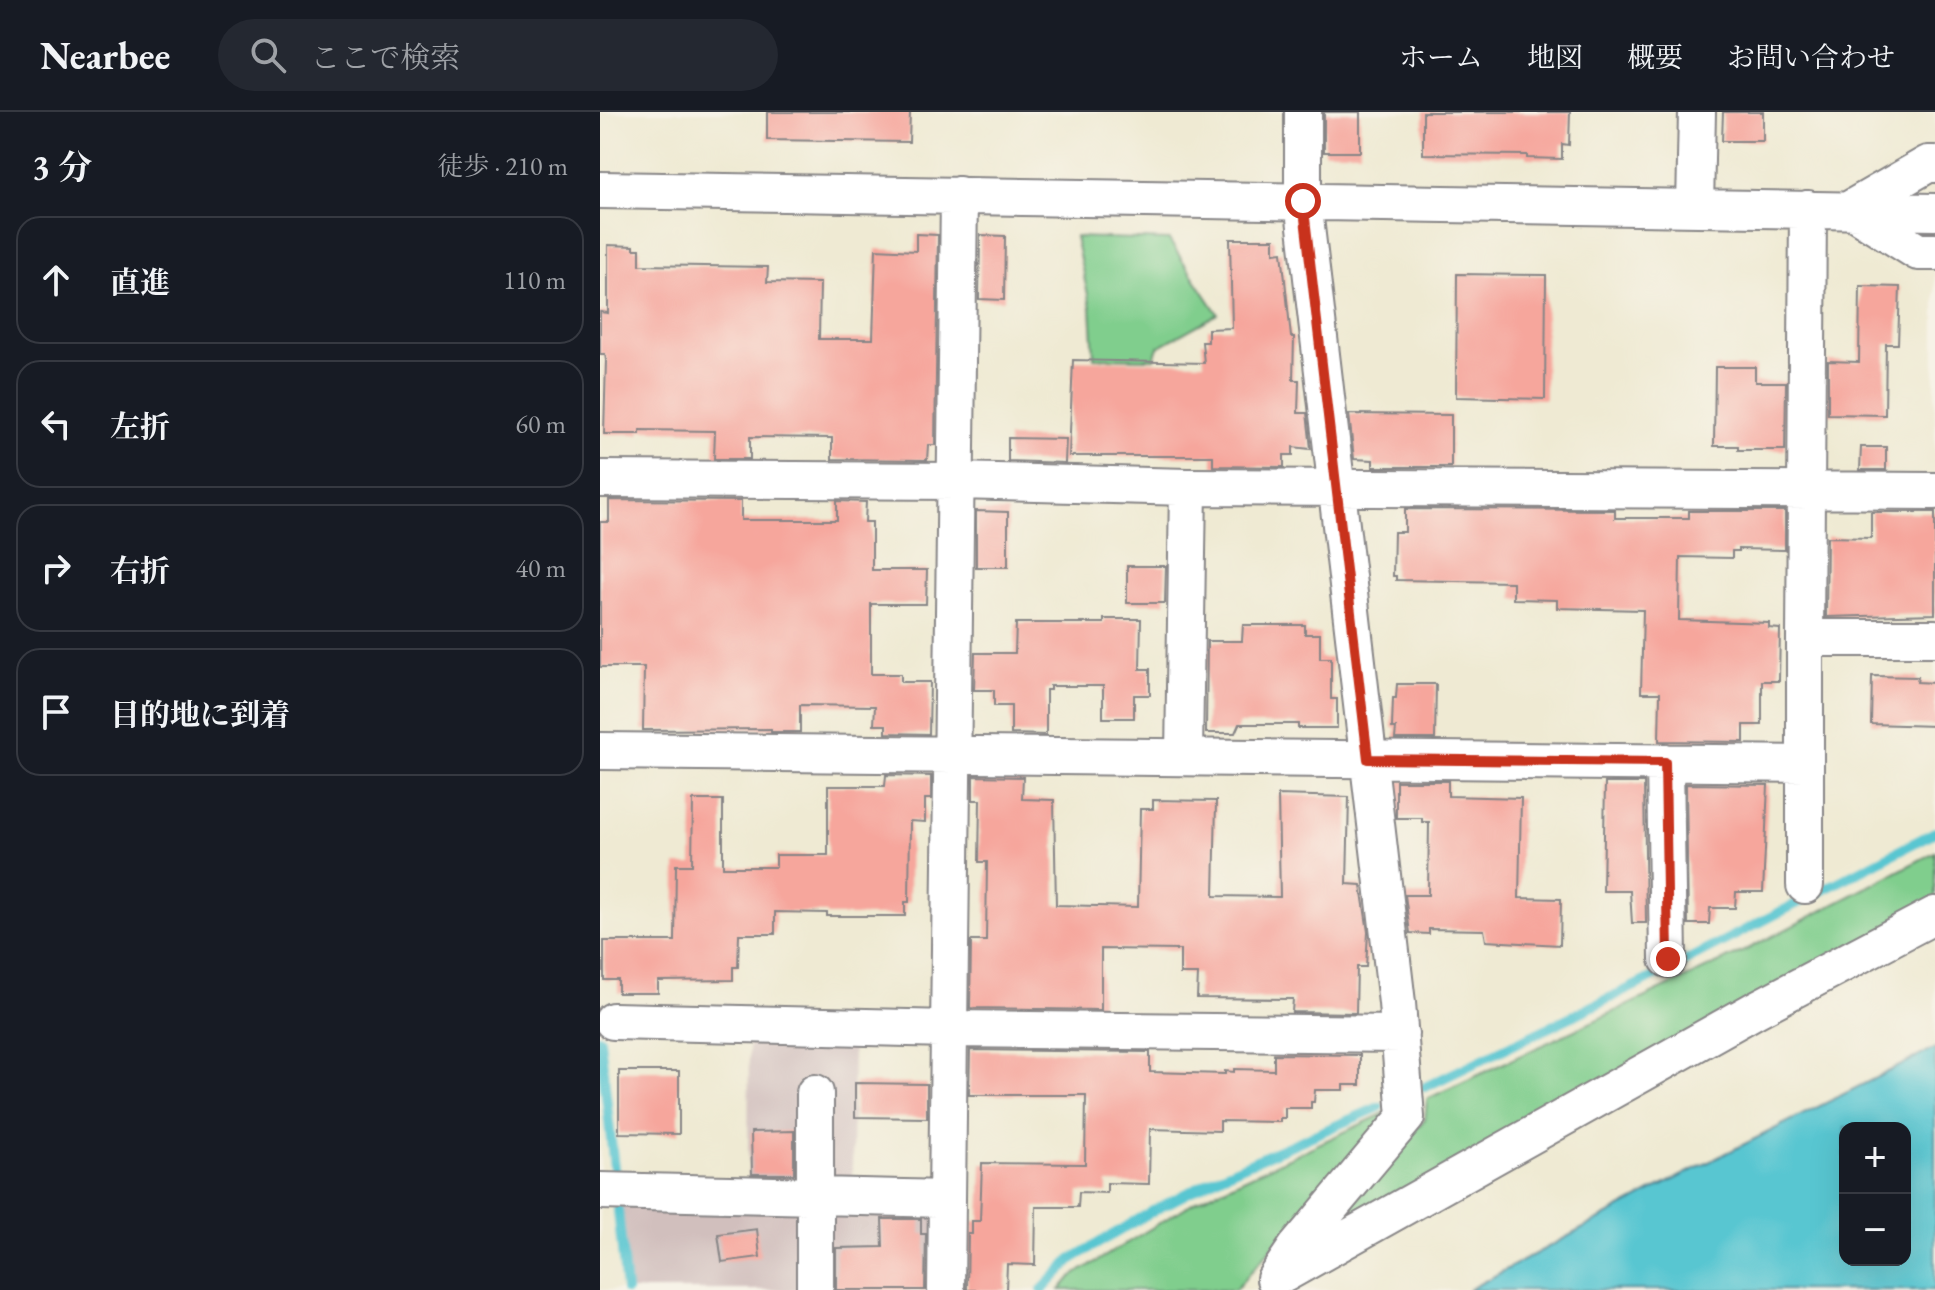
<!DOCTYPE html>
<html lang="ja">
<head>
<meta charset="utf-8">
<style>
  body { margin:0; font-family:"EB Garamond","Noto Serif JP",serif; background:#242831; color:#f1f3f6 }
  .controls { position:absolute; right:24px; bottom:24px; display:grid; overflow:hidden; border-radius:16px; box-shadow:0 8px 32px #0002 }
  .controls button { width:72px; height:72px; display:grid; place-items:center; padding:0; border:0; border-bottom:2px solid #363941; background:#171b24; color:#f1f3f6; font:40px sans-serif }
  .stop { position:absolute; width:24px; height:24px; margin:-18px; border:6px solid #c8321e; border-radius:50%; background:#fff }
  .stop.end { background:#c8321e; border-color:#fff; box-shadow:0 2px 8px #0008 }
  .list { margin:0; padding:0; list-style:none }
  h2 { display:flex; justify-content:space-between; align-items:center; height:104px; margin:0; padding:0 32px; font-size:34px }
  h2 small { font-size:26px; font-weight:400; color:#9ea1a6 }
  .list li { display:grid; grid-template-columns:52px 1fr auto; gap:24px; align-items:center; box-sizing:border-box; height:128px; margin:0 16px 16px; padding:0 16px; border:2px solid #363941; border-radius:24px }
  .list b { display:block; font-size:30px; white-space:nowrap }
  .list em { font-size:26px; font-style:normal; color:#9ea1a6 }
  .icon { flex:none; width:44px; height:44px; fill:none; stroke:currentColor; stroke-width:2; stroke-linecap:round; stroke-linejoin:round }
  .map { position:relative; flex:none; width:1335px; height:1178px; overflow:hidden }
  header { display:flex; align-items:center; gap:48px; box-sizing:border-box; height:112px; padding:0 40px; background:#171b24; border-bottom:2px solid #363941 }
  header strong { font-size:38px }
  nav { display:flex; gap:44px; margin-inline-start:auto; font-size:28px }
  .search { width:560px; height:72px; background:#242831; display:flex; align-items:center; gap:20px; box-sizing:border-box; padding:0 28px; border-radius:44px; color:#9ea1a6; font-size:30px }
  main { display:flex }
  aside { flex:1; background:#171b24 }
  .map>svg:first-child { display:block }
  .industrial { fill:#d1bfbd }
  .green { fill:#80ce8d; stroke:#517864; stroke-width:2 }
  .water { fill:#59c6d1; stroke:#3e7486; stroke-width:2; fill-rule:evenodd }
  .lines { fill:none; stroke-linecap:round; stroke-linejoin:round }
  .stream { stroke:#59c6d1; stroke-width:10 }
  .building { fill:#f6a69c }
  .minor-casing { stroke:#888687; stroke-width:40 }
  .minor { stroke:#fff; stroke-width:36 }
  .route { stroke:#c8321e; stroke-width:10 }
</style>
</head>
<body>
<header>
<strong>Nearbee</strong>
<div class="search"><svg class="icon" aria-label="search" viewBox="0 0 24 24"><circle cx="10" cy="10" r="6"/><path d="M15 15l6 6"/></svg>ここで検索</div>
<nav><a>ホーム</a><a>地図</a><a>概要</a><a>お問い合わせ</a></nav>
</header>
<main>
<aside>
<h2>3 分<small>徒歩 · 210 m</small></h2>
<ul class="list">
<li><svg class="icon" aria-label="ahead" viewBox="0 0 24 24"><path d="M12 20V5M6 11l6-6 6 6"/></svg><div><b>直進</b></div><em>110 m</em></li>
<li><svg class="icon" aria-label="left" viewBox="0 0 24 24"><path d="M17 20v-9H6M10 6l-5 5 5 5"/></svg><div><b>左折</b></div><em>60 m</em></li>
<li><svg class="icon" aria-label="right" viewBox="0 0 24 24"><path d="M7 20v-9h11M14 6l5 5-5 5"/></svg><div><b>右折</b></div><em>40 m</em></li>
<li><svg class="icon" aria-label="arrive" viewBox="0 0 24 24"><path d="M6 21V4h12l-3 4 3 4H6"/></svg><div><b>目的地に到着</b></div></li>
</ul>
</aside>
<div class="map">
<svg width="1335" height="1178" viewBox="0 0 1335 1178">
  <rect width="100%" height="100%" fill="#f7f3e8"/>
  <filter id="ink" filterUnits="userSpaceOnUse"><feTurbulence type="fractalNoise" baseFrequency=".0125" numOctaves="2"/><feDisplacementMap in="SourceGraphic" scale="16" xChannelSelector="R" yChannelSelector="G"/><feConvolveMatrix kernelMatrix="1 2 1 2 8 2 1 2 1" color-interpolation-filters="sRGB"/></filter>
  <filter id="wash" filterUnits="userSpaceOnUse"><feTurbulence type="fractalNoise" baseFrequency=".006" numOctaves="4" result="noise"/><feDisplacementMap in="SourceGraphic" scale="32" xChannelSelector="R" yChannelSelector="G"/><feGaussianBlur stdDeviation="1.8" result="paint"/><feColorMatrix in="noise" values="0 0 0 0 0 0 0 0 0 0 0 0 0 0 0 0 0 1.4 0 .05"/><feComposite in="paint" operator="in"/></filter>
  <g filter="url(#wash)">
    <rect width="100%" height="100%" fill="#efead3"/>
    <path class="industrial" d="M149,922H253L252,1070H148Z
      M21,1090L326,1097L336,1107V1178H30Z"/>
    <path class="green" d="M475,125L569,128L618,202L558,235L554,247L494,246L491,196Z
      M1335,740V789L727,1122L825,1007L827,987L1146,838Z
      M785,1001L774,1020L635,1178H460L471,1165L596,1089Z"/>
    <path class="water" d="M1335,936V1178H868L1073,1068ZM1305,1016V1148H1245V1016Z"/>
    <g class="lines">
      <path class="stream" d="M0,927L15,1065
        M825,975L1068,858L1335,720
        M18,1098L26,1178
        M442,1178L472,1147L551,1100L622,1063L779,995"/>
    </g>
    <g id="blocks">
      <path class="building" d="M167,0H310L309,30L167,28Z
        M724,0H760V40H724Z
        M823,0H970L969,33L962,32V47L927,46V43L823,42Z
        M1123,0H1163V29H1122Z
        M316,122L338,123L335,333H328L327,348L232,347V326L150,325V347H114L115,319L40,318V322H4L6,248L5,242H0V200L8,201V133L34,134V137H40V153L168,155L167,170L220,171L219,227H273L276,137L316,139Z
        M380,123L405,124L404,188L379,187Z
        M630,127H674V141L682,140L691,225H694L693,268H699L698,301H707L711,337L693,335V343H684V355L613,354V344H469L473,248L604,251L602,230H608V217L632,216Z
        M857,162L946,163L945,287L856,285Z
        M1260,174L1300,175L1298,232H1286L1285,303L1228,302V249L1259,250Z
        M1115,255H1155V270H1186L1185,338H1138V334H1114Z
        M749,302L851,303V355H773V348L754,347Z
        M408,326L466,327L465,351L408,349Z
        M1261,335H1286V358H1260Z
        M9,388L141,389V408H237V389L266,390L265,410H272V458H327L326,492H271V562H301V570H330L329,622L286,621V613H274L275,594L200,593V620H171V617L43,618L44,555H0V410H9Z
        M805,397L1015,398V406H1089V399H1185V438L1138,437V439H1132V446L1080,445L1079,508L1169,511V516L1180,517L1179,569H1162V613H1144V630L1059,629L1060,581H1041L1043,498L957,496V488L913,487V470L796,468V464H793L794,420H805Z
        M376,399L408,400V455H376Z
        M1271,400H1335V502L1226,505L1227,425L1271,426Z
        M527,454H566L565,491H527Z
        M504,507H541L540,557H550V583H534V606H503V574H450V578H446V623L411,622V594H394V578H374L375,541H415L416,511H504Z
        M643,513H705V522H720V546H731V587H737V616H698V612H639L635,621H606L607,529H642Z
        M1272,564L1318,565L1317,570L1335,571V614L1271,612Z
        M797,572H836L835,627H795L796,616H792L793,586H796Z
        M286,663L331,664V687H325V710L310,709L309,790H305V804H227V801L175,800V822H139L138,855H133V868L58,869V881H18V868H4V829H75L76,753H92L93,688H123V755H176V743H228V674H285Z
        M373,664L423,665L422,687L454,688L456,793L538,795L540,697H553V688L616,689L614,784L680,785L678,683L749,685L747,772L761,773L768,820L766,855H757L756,901L692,900L693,887L597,886L598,862H580V838L501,837V898L370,896L371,829H386L387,750H379L380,688H373Z
        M796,669H848V684L921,686L919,786L961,787L960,833L886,829L884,818L829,817V822L810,821L805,783H828L829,710H822V706H796Z
        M1005,671H1044L1046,811H1032L1030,779H1003Z
        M1086,672L1168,673L1163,780H1136L1135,796H1110L1109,812H1088Z
        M370,938L550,940V960L625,962V959L634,960V957L674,958V942L760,943V973H743V978H715L714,990H711V996H685V1006H680V1010L620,1009V1019L550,1017L549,1072L507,1071V1081L479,1080L478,1095H436L435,1153L407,1152L406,1178H367L368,1122H372V1109H380L382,1051L485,1052L486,983H369Z
        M19,959H79V1022L19,1021Z
        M255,971L327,972V1006L255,1005Z
        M194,1019V1062H152L151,1020Z
        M282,1107H321V1122H326L325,1178H236V1136L283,1135Z
        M157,1117L160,1145L122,1150L118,1122Z"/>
    </g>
  </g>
  <g filter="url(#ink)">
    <use href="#blocks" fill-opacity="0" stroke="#888687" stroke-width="2"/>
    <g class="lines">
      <g class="minor-casing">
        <path id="minor" d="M1335,52H1328L1250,97L1318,140H1335
          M0,78L1335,100
          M1095,95L1097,0
          M0,367L356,369L588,375L1335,379
          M1205,526L1208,97
          M0,639L1204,652
          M584,644L588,375
          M1065,650L1068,847
          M1205,773V526H1335
          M13,909L349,917L800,922
          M215,981V1178
          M0,1079L347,1087L359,83
          M684,1162L1157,897L1335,803
          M675,1167L696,1136L806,1005L797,891L703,89V0
          M346,1178L347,1087"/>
      </g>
      <use href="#minor" class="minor"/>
    </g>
  </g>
  <g class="lines" filter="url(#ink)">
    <path class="route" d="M703,89L768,647L1065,650L1068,847"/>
  </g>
</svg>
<div class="controls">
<button>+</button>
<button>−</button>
</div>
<div class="stop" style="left:703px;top:89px"></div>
<div class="stop end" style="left:1068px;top:847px"></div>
</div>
</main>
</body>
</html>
